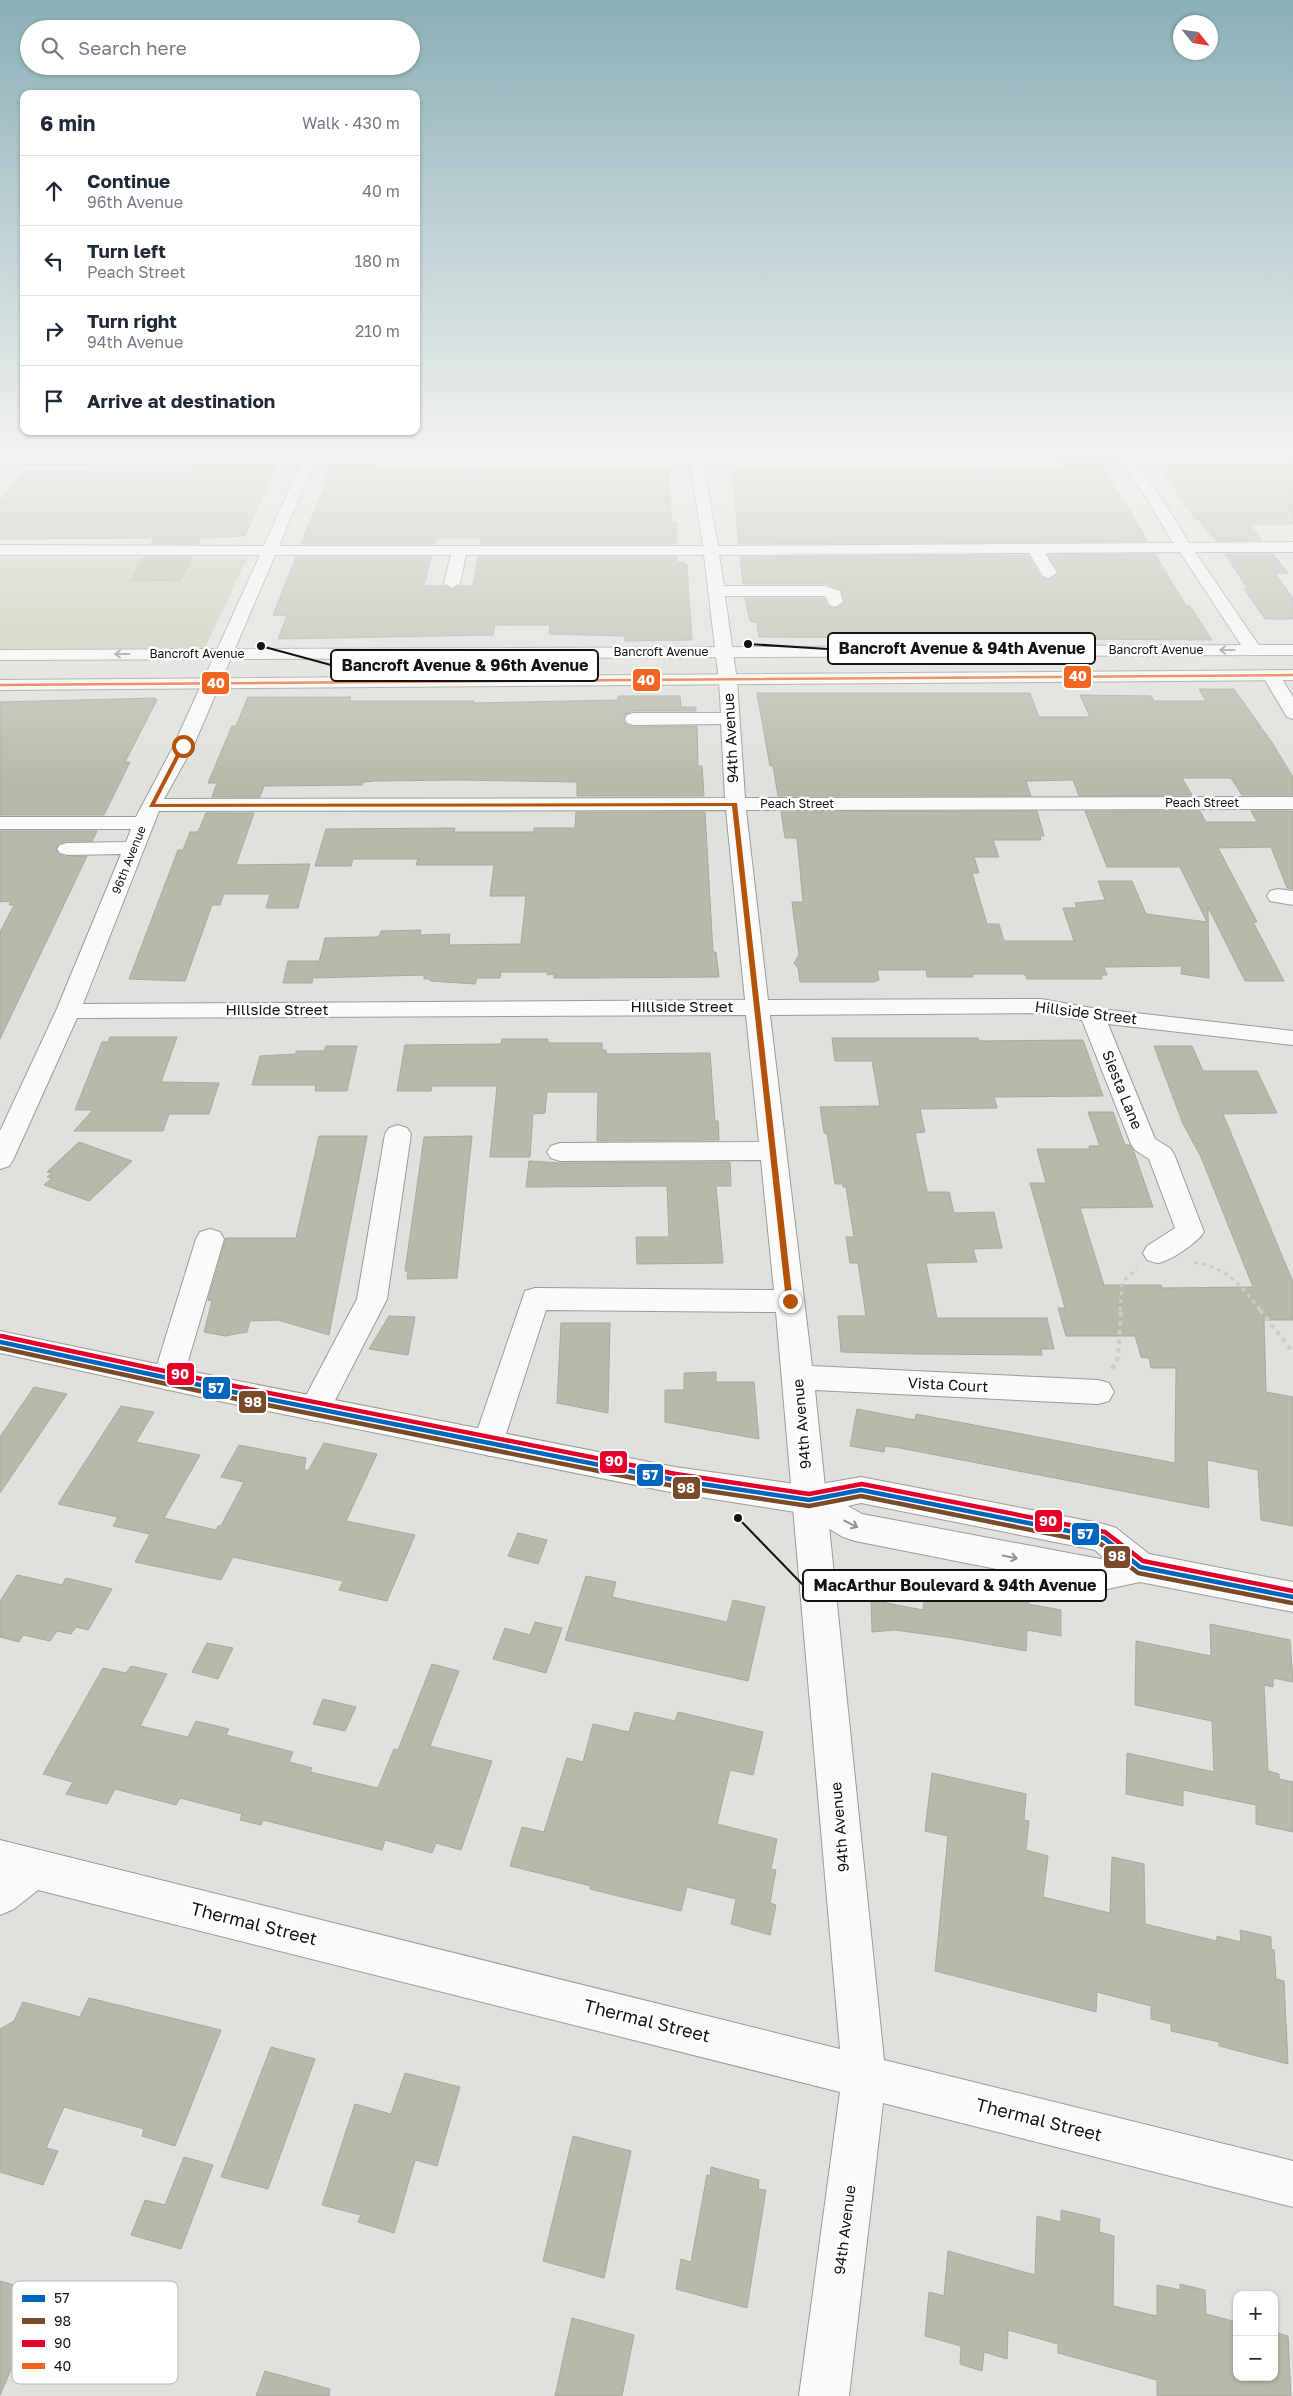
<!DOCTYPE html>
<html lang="en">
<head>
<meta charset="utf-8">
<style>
  body { margin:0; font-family:"Golos Text",sans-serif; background:#f6f6f7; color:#1f2937 }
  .controls { position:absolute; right:15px; bottom:15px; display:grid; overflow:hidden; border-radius:10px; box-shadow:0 1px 4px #0004 }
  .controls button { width:45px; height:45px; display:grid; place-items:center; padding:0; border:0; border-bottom:1px solid #e0e1e3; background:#fff; color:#1f2937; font:25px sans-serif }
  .compass { position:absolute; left:1173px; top:15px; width:45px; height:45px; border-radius:50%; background:#fff; box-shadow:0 1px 4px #0004; rotate:120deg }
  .stop { position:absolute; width:15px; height:15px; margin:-11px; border:4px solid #b45309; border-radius:50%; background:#fff }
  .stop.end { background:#b45309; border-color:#fff; box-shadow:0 1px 5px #0008 }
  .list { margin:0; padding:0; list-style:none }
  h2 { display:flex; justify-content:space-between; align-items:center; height:65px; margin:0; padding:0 20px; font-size:21px }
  h2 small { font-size:16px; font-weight:400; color:#747a83 }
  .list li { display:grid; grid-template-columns:32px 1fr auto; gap:15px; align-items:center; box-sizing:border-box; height:70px; padding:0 20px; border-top:1px solid #e0e1e3 }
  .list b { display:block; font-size:19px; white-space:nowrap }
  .list p { margin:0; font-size:16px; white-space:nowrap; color:#747a83 }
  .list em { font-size:16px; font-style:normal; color:#747a83 }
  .icon { flex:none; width:28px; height:28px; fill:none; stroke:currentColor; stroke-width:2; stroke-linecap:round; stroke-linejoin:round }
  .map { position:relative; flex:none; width:1293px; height:2396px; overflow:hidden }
  .search { position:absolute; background:#fff; box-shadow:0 1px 4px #0004; left:20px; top:20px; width:400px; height:55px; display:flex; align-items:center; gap:12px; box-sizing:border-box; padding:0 18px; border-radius:28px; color:#747a83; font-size:19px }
  .panel { position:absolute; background:#fff; box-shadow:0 1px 4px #0004; left:20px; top:90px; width:400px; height:345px; border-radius:10px }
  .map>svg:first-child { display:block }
  .green { fill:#c5ccb1 }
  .building { fill:#b7baa9; stroke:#a8a9a5 }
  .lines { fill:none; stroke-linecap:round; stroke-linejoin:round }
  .minor-casing { stroke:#9b9c98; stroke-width:2 }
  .major-casing { stroke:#9b9c98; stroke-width:2 }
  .path-far1 { stroke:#ccccca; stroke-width:3; stroke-dasharray:4 4; stroke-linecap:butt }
  .path { stroke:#ccccca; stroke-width:4; stroke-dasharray:4.5 4.5; stroke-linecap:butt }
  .minor { fill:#fafafa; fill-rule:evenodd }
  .major { fill:#fafafa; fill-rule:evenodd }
  .bus-1-casing { stroke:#fff; stroke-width:8 }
  .bus-2-casing { stroke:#fff; stroke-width:8 }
  .bus-3-casing { stroke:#fff; stroke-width:8 }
  .bus-4-casing { stroke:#fff; stroke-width:5 }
  .bus-1 { stroke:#0065bd; stroke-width:4.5 }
  .bus-2 { stroke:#7a4b2a; stroke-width:4.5 }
  .bus-3 { stroke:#e4002b; stroke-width:4.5 }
  .bus-4 { stroke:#f26522; stroke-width:2.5 }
  .oneway { stroke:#929291 }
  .route { fill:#b45309 }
  .labels { text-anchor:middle; stroke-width:5; stroke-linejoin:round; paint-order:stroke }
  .far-street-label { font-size:12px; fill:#131410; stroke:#fff }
  .street-label { font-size:15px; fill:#131410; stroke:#fff }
  .near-street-label { font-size:18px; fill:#131410; stroke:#fff }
  .key { fill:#fff; stroke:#b8b8b7; stroke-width:1 }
  .key-label { font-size:14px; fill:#131410 }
  .leader { fill:none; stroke:#131410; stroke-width:2 }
  .callout-dot { fill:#131410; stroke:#fff; stroke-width:2 }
  .callout { fill:#fff; stroke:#131410; stroke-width:2 }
  .callout-label { font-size:16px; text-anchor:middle; font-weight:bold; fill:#131410 }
  .line-badge { stroke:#fff; stroke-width:2 }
  .badge-label { font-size:14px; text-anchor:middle; font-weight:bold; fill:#fff }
</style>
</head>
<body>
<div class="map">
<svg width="1293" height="2396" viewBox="0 0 1293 2396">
  <rect width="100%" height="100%" fill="#e0e1dc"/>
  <path class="green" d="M0,558H247L205,648L0,649Z"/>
  <path class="building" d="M331,465H371L370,467H377L376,469L475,470L669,468L671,522H676V544H480L481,538H436L434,544H301L328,478H326Z
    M1066,465H1100L1139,526L1147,541L739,544L732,468L991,470L1067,467Z
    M276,466L245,536L201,538L198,544H151L154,538L0,539V500L24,471H190L192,467Z
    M1159,466H1293V524H1249L1262,540L1216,541L1198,519H1195Z
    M1155,554L1186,606H1190L1212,640L759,637L757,623L750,621L745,598H824L827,606L834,609L845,602L841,589L826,584H743L740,557L1028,555L1041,577L1048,580L1059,573L1048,555Z
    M1225,554H1273L1288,573H1275L1293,598V619H1265L1244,589H1248Z
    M144,557H192L180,580L131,581Z
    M296,557H431L424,586H446L451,590L458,586H473L478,557H676L677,562H684L687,565L692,640L625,641V636L549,634L550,625H495L493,635L278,639L287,616L273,615Z
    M1199,689H1234L1273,744L1293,777V795H1242L1231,778H1182L1192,795L1079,796L1073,780L1026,781L1031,796H778L773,766H770L757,693H1030L1039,717H1090L1080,695L1151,696L1154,701H1206Z
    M618,696H680L681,707H696V711H633L625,714L623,720L626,725L634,727L697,726L698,766H702L704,796H577V782L458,780L375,781L363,782L362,785L264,786L260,797H212L217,783H208L232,726H236L248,697H351L349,701H474L473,703L618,700Z
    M155,698L157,700L125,762H130L104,815H0V702Z
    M1037,811L1044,836H1040L1041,840H993L999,857H974L979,873H972L987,924H999L1004,941H1074L1063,908H1077L1075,903L1105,900L1098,881H1132L1146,914L1207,922L1180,867H1107L1085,811H1200L1206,822H1257L1251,811H1293V889L1287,888L1271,847L1218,848L1257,922H1253L1284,981H1245L1208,907L1209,978L1181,974L1182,966L1104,967L1107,975H1101L1102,979H1027L1025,974H972L973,977H927L926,970H877L879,980L874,982H800L798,968L794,963L799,955L792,902H803L797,838H785L781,812Z
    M576,812H705L713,952H716L719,977L588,978H554V974L547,975V972H501L500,978H477L475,984L430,981V979H424V975L315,978L325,938L379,937L381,931L421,930L420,935L450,934L449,945L521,944L526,896H490L494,865H416L418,859H353L351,866H315L326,829L455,828L454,832H534V828H575Z
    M206,813H254L236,865L310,864L298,908H266L270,894H224L220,905H212L185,981L129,979L178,850H183L190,832H198Z
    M0,831H97L92,841H66L59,843L56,848L58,854L66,857L87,856L0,1039V932L14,905H9L11,901L0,902Z
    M288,961H318L312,983H283Z
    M110,1037H177L161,1082L219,1083L209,1114H169L163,1131H74L93,1110H75L102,1042H108Z
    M832,1038H978L979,1041L1083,1040L1103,1096L994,1097L997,1108L920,1109L925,1132L915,1133L927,1192H949L954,1213L994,1212L1002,1248L973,1249L977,1262L926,1263L937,1318H1047L1054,1349H1041L1042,1355L915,1354L841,1352L838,1316H866L858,1263H850L846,1237H854L846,1187H843V1184H835L827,1133H824L820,1107L880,1106L872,1061H835Z
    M502,1039H548V1043H602V1050H606V1054L710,1053L715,1121H718L719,1140L597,1141L598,1092H547L545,1113L533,1114L530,1157H490L497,1086H432L431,1091H397L405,1045L501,1044Z
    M326,1046H357L347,1091H315L316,1085H252L260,1056L296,1054V1051H324Z
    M1154,1046H1192L1203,1071H1257L1277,1113L1223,1114L1293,1282V1320H1264L1266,1392L1293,1397V1526L1261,1520L1258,1470L1207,1460L1209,1508L900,1448L885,1446L884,1452L850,1446L857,1409L915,1420L916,1414L1175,1463L1176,1368H1151L1149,1358L1141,1357L1135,1336H1066L1058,1308H1065L1030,1183H1046L1037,1149H1090L1089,1146H1100L1088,1112H1113L1125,1145H1130L1134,1152L1153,1207L1080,1208L1104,1285H1161L1162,1288L1253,1287L1201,1157L1183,1124Z
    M319,1136H367L329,1335L278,1320L250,1321L247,1332L225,1336L204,1332L212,1301L208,1300L226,1238H296Z
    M472,1136L457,1278L407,1279L408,1271H405L424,1137Z
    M79,1142L132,1161L89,1201L44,1185L52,1178L47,1177L52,1173L47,1172Z
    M529,1161L560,1163L730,1162L731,1186H716L723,1263L637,1264L636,1237H669L667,1186L526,1187Z
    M389,1316L415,1317L408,1355L369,1349Z
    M561,1323H610L608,1413L557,1403Z
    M716,1372V1382H754L759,1439L665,1422V1390H684V1373Z
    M34,1387L67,1394L0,1493V1437Z
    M121,1406L154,1412L136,1442L200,1455L164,1518L216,1530L218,1526H221L244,1482L221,1477L239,1445L306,1458L304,1469L308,1471L324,1443L377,1454L346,1521L415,1535L387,1601L339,1590L343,1581L233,1557L221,1580L135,1562L150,1534L113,1526L118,1517L58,1504Z
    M518,1533L547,1540L538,1564L508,1556Z
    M927,1570L1029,1588L1028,1604L1061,1610V1636L1027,1630L1026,1651L953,1638L895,1630L872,1632L871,1600L923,1610Z
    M17,1575L62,1585L66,1578L112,1589L88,1630L76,1627L71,1634L57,1631L50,1641L23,1635L19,1642L0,1637V1601Z
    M586,1576L616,1582L612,1597L727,1622L733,1600L765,1607L748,1681L565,1640Z
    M535,1622L562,1628L546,1673L493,1659L505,1628L530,1635Z
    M1210,1624L1290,1640L1293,1682L1273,1678V1687L1264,1685L1268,1771L1279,1774V1779L1293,1782V1832L1256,1824V1805L1183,1790V1806L1126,1794L1127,1753L1214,1772L1212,1721L1135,1705L1136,1641L1211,1656Z
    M207,1643L233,1648L218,1679L192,1672Z
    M432,1664L459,1671L430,1746L492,1761L461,1850L436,1843L432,1853L385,1840L382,1850L263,1820L261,1825L240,1820L242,1814L180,1798L176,1805L115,1789L107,1804L66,1794L73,1782L43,1774L103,1668L126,1673L131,1666L167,1674L140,1726L188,1737L196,1721L229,1729L226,1735L293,1752L289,1762L312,1768L310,1772L378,1788L394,1749L398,1750Z
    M323,1699L356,1707L345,1731L313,1724Z
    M635,1712L675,1721L678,1712L763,1732L753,1775L730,1770L717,1824L777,1839L771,1869L776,1870L770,1903L776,1905L770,1935L731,1924L736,1899L687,1887L681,1911L618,1896L590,1889L591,1886L510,1866L522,1827L544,1832L567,1758L583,1762L593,1724L629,1732Z
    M932,1773L1026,1794L1024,1820L1029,1821L1026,1850L1048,1856L1043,1897L1110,1913L1112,1857L1144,1864L1145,1924L1217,1941V1936L1241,1942L1240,1930L1271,1937V1949L1274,1950L1276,1979L1284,1981L1288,2064L1219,2046V2042L1171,2031V2024L1151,2019V2006L1097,1992L1096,2012L935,1971L948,1836L925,1831Z
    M89,1998L221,2030L175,2146L142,2136L144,2129L64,2107L46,2148L58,2151L43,2185L0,2172V2029L14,2021L23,2002L80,2017Z
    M271,2047L315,2059L268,2189L221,2177Z
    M405,2073L460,2087L437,2166L415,2160L394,2233L358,2222L361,2215L322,2205L355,2104L391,2114Z
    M573,2136L631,2151L604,2278L543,2261Z
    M184,2157L213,2165L181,2249L131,2235L145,2200L165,2205Z
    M711,2167L759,2180L758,2189L766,2190L747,2308L676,2289L681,2259L691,2262L707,2175L710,2176Z
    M1061,2210L1100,2219L1099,2232L1114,2236L1113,2306L1157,2316V2285L1180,2290V2284L1205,2290L1206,2314L1237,2322V2377H1274V2332L1288,2336L1291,2396H1157V2380L1058,2353V2344L1008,2330L1007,2359L984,2352L982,2371L960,2364L961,2346L925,2336L929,2292L944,2296L948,2251L1035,2275L1037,2216L1061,2222Z
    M0,2281L45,2294L49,2283L90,2296L65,2355L23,2342L0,2395Z
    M572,2318L634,2335L622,2396H555Z
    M265,2371L330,2389L329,2396H256Z"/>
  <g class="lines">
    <g class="minor-casing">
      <path id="minor" d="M305,453H319L318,455L1293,453V461H1134L1162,499L1189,543L1293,542V552H1195L1262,650L1259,654H1247L1180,552L1045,553L1057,573L1049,578L1043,576L1029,553L719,555L724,586H825L840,591L843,602L835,607L829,605L826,597L824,596H725L737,681L745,798L1293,797V809L746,810L768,1000L1041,999L1092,1008L1293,1031V1045L1108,1024L1155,1139L1170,1148L1174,1154L1204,1232C1198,1242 1171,1261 1158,1263C1155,1263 1151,1261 1147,1260L1143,1253L1147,1246L1175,1228L1149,1159L1135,1150L1131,1144L1082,1020L1041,1013L770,1015L812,1366L1098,1380L1109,1383L1114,1392L1109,1401L1098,1404L815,1390L884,2060L1293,2161V2207L883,2103L849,2396H799L840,2092L38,1890L14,1909L0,1915V1840L840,2049L776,1312L546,1310L500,1452L489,1456L478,1452L473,1443L525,1291L535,1288L774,1290L761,1160L560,1161L551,1158L547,1152L551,1146L560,1143L759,1142L746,1015L77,1018L13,1160L9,1166L0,1169V1131L56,1011L121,854L67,855L60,853L57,849L60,845L67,843L126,842L131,829H0V817H136L173,747L260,555H0V545L264,546L301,463L0,464V456L304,455ZM1120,461L1148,500L1173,543L718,546L703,462ZM690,462L703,546H279L314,463ZM275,555H451L444,583L452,588L460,583L466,555H704L719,681L721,713H634L627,715L625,719L627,723L634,725L721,724L725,798L164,799L193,747ZM726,810L745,1000L83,1004L159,811Z
        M1271,670L1277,671L1293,697V719L1287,717L1262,675L1265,671Z
        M1278,889L1293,891V905L1270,901L1267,896L1270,891Z
        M398,1125L407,1128L411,1134L387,1299L326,1418L315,1421L304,1418L299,1409L357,1299L385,1134L389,1128Z
        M210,1229L220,1232L224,1239L183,1378L179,1386L168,1390L157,1386L153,1378L196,1239L200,1232Z"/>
    </g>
    <g class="major-casing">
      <path id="major" d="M1293,645V655L0,660V650Z
        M1293,670V680L0,690V680Z
        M0,1331L233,1380L675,1467L809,1486L861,1477L1104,1524L1116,1528L1149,1554L1293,1582V1612L1140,1582L1103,1590L855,1541L843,1537L802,1513L675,1493L233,1404L0,1353ZM861,1503L1095,1550L1106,1560L862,1514L848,1506Z"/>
    </g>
    <path class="path-far1" d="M1194,1262C1229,1269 1240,1284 1261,1311
      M1120,1311L1122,1282L1137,1269"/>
    <path class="path" d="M1260,1310L1293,1352
      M1112,1369L1118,1358L1121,1310"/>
    <use href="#minor" class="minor"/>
    <use href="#major" class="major"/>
    <g class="bus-1-casing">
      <path id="bus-1" d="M0,1342L233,1392L675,1480L809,1500L861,1490L1104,1538L1140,1567L1293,1597"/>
    </g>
    <g class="bus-2-casing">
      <path id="bus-2" d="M0,1348L232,1398L674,1486L809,1506L861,1496L1101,1544L1138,1573L1292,1603"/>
    </g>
    <g class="bus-3-casing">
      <path id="bus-3" d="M1,1336L234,1386L676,1474L809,1494L862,1484L1105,1532L1143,1561L1293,1591"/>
    </g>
    <g class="bus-4-casing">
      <path id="bus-4" d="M0,685L1293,675"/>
    </g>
    <use href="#bus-1" class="bus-1"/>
    <use href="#bus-2" class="bus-2"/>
    <use href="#bus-3" class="bus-3"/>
    <use href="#bus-4" class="bus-4"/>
  </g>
  <defs><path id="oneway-shaft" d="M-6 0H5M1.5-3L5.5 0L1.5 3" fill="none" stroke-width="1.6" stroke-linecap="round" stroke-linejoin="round" transform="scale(1.25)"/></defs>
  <g class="oneway">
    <use href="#oneway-shaft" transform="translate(1227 650) rotate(180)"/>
    <use href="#oneway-shaft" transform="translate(122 654) rotate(180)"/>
    <use href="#oneway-shaft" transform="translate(851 1524) rotate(27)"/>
    <use href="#oneway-shaft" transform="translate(1010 1557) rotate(11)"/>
  </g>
  <linearGradient id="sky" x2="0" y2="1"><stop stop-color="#8aafb8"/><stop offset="0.57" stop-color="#f1f2ef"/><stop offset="1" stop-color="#f1f2ef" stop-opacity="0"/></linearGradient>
  <rect width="1293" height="788" fill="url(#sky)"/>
  <path class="route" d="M181,745L185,746L155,804L737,803L793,1303L790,1304L786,1301L732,806L149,807Z"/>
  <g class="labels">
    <g class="far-street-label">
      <text x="1156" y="654">Bancroft Avenue</text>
      <text x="661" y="656">Bancroft Avenue</text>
      <text x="197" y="658">Bancroft Avenue</text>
      <text x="1202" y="807">Peach Street</text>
      <text x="797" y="808">Peach Street</text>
      <text transform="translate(129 860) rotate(-68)" y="4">96th Avenue</text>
    </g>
    <g class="street-label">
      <text transform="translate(731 738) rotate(-93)" y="5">94th Avenue</text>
      <text x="682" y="1012">Hillside Street</text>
      <text x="277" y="1015">Hillside Street</text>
      <text transform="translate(1086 1013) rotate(7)" y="5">Hillside Street</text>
      <text transform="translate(1122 1090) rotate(68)" y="5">Siesta Lane</text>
      <text transform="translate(948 1385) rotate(3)" y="5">Vista Court</text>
      <text transform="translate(802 1424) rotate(-95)" y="5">94th Avenue</text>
      <text transform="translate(840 1827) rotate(-95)" y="5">94th Avenue</text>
      <text transform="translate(845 2230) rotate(-83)" y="5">94th Avenue</text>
    </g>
    <g class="near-street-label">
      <text transform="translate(254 1924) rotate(14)" y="6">Thermal Street</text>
      <text transform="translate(647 2021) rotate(14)" y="6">Thermal Street</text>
      <text transform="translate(1039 2120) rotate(14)" y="6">Thermal Street</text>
    </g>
  </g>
  <rect x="12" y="2281" width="166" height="103" rx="8" class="key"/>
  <rect x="22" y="2295" width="23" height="7" fill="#0065bd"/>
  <rect x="22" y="2318" width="23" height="6" fill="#7a4b2a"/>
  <rect x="22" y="2340" width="23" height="7" fill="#e4002b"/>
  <rect x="22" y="2363" width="23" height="6" fill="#f26522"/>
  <g class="key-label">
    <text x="54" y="2303">57</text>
    <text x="54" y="2326">98</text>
    <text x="54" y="2348">90</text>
    <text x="54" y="2371">40</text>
  </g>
  <path class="leader" d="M748 644L828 649M261 646L331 665M738 1518L803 1585"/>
  <g class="callout-dot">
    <circle cx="748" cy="644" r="5"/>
    <circle cx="261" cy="646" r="5"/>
    <circle cx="738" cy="1518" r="5"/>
  </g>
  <g class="callout">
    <rect x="828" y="633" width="267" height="31" rx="5"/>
    <rect x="331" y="650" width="267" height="31" rx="5"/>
    <rect x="803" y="1570" width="303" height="31" rx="5"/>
  </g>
  <g class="callout-label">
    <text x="962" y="654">Bancroft Avenue &amp; 94th Avenue</text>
    <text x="465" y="671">Bancroft Avenue &amp; 96th Avenue</text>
    <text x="955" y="1591">MacArthur Boulevard &amp; 94th Avenue</text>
  </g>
  <g class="line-badge">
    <rect x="1063" y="665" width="29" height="24" rx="5" fill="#f26522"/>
    <rect x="632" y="668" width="29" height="24" rx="5" fill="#f26522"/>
    <rect x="201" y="671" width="29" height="24" rx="5" fill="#f26522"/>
    <rect x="166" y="1362" width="29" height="24" rx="5" fill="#e4002b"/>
    <rect x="202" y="1376" width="29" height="24" rx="5" fill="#0065bd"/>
    <rect x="238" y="1390" width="29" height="24" rx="5" fill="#7a4b2a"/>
    <rect x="599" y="1450" width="29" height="24" rx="5" fill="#e4002b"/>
    <rect x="636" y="1463" width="28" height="24" rx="5" fill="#0065bd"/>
    <rect x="672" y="1476" width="29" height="24" rx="5" fill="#7a4b2a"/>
    <rect x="1034" y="1509" width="29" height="24" rx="5" fill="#e4002b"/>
    <rect x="1071" y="1522" width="29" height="24" rx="5" fill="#0065bd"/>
    <rect x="1103" y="1545" width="28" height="24" rx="5" fill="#7a4b2a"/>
  </g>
  <g class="badge-label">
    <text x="1078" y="681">40</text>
    <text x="646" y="685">40</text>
    <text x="216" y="688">40</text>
    <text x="180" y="1379">90</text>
    <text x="216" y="1393">57</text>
    <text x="253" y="1407">98</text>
    <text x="614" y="1466">90</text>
    <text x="650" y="1480">57</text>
    <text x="686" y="1493">98</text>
    <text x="1048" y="1526">90</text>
    <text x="1085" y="1539">57</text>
    <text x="1117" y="1561">98</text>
  </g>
</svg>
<div class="controls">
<button>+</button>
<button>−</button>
</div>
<svg class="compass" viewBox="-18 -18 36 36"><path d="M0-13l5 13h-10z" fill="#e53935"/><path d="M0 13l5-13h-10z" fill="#747a83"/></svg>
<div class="stop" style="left:183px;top:746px"></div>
<div class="stop end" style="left:790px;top:1301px"></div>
<div class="search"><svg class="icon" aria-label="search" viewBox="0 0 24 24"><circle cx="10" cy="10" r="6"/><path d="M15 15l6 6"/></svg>Search here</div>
<section class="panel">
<h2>6 min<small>Walk · 430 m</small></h2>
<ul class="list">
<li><svg class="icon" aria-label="ahead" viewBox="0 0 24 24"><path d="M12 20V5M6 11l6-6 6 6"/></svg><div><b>Continue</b><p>96th Avenue</p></div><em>40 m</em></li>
<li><svg class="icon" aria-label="left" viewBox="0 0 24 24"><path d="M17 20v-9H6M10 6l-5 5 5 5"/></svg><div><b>Turn left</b><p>Peach Street</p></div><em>180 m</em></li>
<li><svg class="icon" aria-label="right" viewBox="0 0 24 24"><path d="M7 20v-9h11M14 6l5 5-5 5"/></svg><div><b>Turn right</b><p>94th Avenue</p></div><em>210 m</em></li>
<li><svg class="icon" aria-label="arrive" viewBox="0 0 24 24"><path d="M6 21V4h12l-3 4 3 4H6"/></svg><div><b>Arrive at destination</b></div></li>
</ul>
</section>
</div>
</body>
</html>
